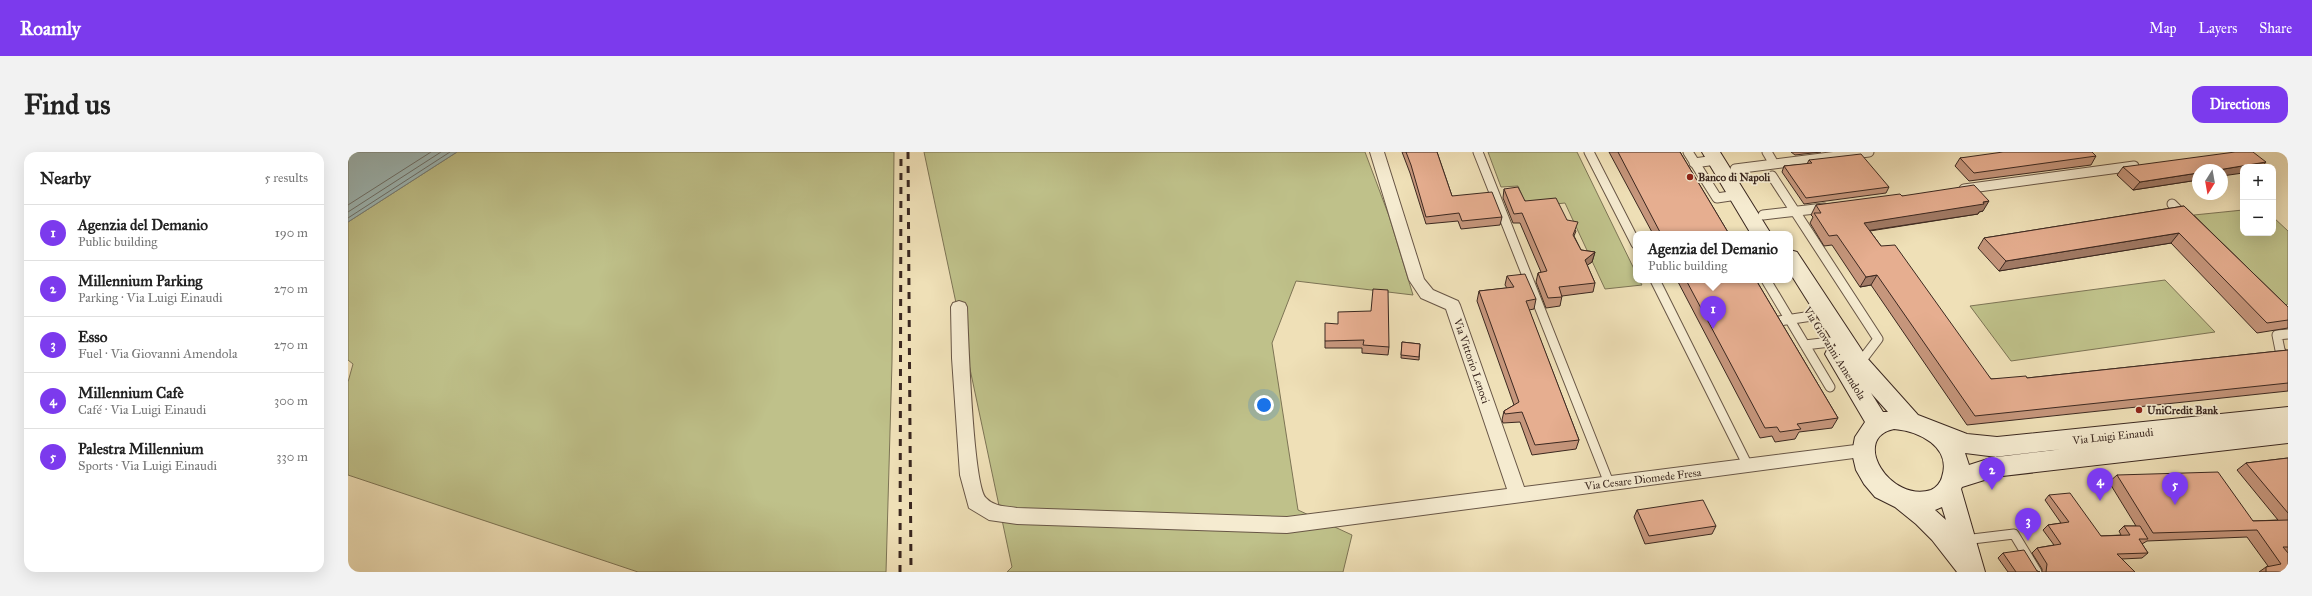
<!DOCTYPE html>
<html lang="en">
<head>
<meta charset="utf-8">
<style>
  body { margin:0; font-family:"IM FELL Great Primer",serif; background:#f2f2f2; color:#222 }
  .controls { position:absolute; right:12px; top:12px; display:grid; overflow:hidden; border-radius:8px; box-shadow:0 4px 16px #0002 }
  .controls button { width:36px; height:36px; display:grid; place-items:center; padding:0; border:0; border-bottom:1px solid #e0e0e0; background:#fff; color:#222; font:20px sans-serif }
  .compass { position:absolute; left:1844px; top:12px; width:36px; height:36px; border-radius:50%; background:#fff; box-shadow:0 4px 16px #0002; rotate:191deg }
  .you { position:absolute; left:916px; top:253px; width:14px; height:14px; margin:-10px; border:3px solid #fff; border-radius:50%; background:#1a73e8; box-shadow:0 0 0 6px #1a73e833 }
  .badge { display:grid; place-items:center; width:26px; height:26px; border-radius:50%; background:#7c3aed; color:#fff; font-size:13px; font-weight:700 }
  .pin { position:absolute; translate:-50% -33px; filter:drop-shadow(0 1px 2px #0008) }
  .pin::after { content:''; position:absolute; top:21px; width:14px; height:12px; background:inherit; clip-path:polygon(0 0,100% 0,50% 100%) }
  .popup { position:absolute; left:1285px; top:79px; width:160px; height:52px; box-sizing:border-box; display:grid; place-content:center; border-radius:8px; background:#fff; filter:drop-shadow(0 1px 3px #0005); font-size:13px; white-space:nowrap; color:#767676 }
  .popup b { font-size:15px; color:#222 }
  .popup::after { content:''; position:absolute; left:50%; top:100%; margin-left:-8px; border:8px solid transparent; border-top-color:#fff }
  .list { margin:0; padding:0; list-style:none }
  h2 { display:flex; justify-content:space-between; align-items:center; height:52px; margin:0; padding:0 16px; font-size:17px }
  h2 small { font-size:13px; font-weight:400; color:#767676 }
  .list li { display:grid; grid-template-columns:26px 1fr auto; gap:12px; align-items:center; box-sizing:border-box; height:56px; padding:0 16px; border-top:1px solid #e0e0e0 }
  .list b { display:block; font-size:15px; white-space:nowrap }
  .list p { margin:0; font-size:13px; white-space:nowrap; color:#767676 }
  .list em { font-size:13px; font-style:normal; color:#767676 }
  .map { position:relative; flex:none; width:1940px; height:420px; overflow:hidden; border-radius:12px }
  header { display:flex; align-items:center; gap:24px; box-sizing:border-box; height:56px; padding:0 20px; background:#7c3aed; color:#fff }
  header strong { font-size:19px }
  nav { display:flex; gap:22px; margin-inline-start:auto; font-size:14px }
  .intro { display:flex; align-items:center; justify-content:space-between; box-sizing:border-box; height:96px; padding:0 24px }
  h1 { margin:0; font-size:28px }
  .button { padding:10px 18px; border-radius:12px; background:#7c3aed; color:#fff; font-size:14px; font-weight:700 }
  main { display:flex; gap:24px; padding:0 24px }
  aside { flex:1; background:#fff; border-radius:12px; box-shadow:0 4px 16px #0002 }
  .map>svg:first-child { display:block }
  .green { fill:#bfc18a; stroke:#7d7455 }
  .water { fill:#9ebab9; stroke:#76807c }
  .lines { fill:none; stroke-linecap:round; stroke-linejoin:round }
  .shore { stroke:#6c716c; stroke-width:1 }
  .lane-casing { stroke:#685646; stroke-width:11 }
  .street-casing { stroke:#685646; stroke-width:2 }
  .secondary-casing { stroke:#3b2820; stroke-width:2 }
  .lane { stroke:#f5ebd0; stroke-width:9 }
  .street { fill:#f5ebd0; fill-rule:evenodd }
  .secondary { fill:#f5ebd0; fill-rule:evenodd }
  .rail { stroke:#3b2820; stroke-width:3; stroke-dasharray:7 7; stroke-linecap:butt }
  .wall { fill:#c6967c; stroke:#3b2820 }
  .shaded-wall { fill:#a17a65; stroke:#3b2820 }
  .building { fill:#e6ae90; stroke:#3b2820 }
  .poi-dot { fill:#8f2418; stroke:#f5ebd0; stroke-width:1.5 }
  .labels { text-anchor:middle; stroke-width:3.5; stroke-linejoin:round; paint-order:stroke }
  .poi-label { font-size:11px; font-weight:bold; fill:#3b2820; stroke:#f5ebd0; text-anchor:start }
  .street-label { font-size:11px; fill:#3b2820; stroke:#f5ebd0 }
</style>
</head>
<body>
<header>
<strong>Roamly</strong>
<nav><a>Map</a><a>Layers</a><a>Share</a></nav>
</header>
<div class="intro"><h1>Find us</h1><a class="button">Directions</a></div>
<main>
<aside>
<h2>Nearby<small>5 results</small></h2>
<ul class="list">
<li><span class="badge">1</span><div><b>Agenzia del Demanio</b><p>Public building</p></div><em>190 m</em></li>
<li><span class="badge">2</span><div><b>Millennium Parking</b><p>Parking · Via Luigi Einaudi</p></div><em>270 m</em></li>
<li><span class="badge">3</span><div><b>Esso</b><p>Fuel · Via Giovanni Amendola</p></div><em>270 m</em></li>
<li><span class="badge">4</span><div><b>Millennium Cafè</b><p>Café · Via Luigi Einaudi</p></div><em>300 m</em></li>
<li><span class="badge">5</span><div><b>Palestra Millennium</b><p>Sports · Via Luigi Einaudi</p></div><em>330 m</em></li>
</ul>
</aside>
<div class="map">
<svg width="1940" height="420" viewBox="0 0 1940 420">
  <rect width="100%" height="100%" fill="#efe0b7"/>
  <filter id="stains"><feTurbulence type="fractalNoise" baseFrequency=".005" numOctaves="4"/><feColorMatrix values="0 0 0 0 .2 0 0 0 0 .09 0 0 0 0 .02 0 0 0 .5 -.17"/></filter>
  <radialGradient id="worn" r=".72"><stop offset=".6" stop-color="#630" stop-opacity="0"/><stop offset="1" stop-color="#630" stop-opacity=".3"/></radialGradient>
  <path class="green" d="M109,0H546L544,210L538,420H290L0,323V230L5,212L0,208V70Z
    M576,0H1017L1041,64L1065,143L948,129L924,191L950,358L1004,383L995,420H659L664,415Z
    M1140,0H1229L1288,121V128H1291L1294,133L1257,137L1217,51L1179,55L1170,34L1153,35Z
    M1895,58V81H1925V65L1940,79V152L1937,153L1846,63Z
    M1817,128L1867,180L1663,209L1622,154Z"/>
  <path class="water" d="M0,0H109L0,70Z"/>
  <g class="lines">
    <path class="shore" d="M0,53L83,0
      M0,60L93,0
      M0,66L102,0"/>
    <g class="lane-casing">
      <path id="lane" d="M1130,0L1261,331
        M1241,0L1288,92
        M1340,0L1369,46L1389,43
        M1419,0L1426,12
        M1346,11L1368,8
        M1387,17L1521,0
        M1424,24L1530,187L1511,212
        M1616,37L1786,14
        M1824,52L1835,63
        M1415,63L1476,56
        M1307,128L1400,314
        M1418,128L1482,235
        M1431,169L1464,164
        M1940,182L1929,183L1932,198L1940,211
        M1457,193L1482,190
        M1616,388L1666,382L1689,420"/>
    </g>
    <g class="street-casing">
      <path id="street" d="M1022,0H1036L1076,127L1085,138L1110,149L1112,153L1176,335L1515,292L1521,294L1524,299L1521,304L939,381L669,372L641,368L621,356L612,323L604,206L603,155L605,151L611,149L617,151L619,155C620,181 625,334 638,346C646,355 658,354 669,356L939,365L1159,337L1098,157L1073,146L1061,128Z"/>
    </g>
    <g class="secondary-casing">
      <path id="secondary" d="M1354,0H1372L1423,82H1403Z
        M1442,98L1449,100L1519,206L1570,263L1619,282L1649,285L1940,255V291L1646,325L1614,335L1613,337L1637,420H1609L1584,388L1568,372L1547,355L1527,345L1516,332L1508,318L1504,301L1507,285L1517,270L1477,202L1480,196L1488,194L1442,121ZM1523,241L1540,260H1535ZM1546,277C1571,279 1604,295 1594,325C1593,330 1588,336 1583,338C1542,351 1502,286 1546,277ZM1715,297L1646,305L1621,313L1617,301L1649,305ZM1594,355L1598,368L1587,358Z"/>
    </g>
    <use href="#lane" class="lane"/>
    <use href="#street" class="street"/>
    <use href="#secondary" class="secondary"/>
    <path class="rail" d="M560,0L563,420
      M552,420L553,0"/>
  </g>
  <path class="wall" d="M1054,0H1089L1104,44L1154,65L1152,73L1113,77L1110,69L1078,72L1062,21Z
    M1261,0H1332L1381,82H1305Z
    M1443,0H1473L1447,3Z
    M1748,4L1743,13L1621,29L1607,14L1612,6Z
    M1461,8L1541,35L1538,41L1456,52L1434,20L1436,14L1459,12Z
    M1775,15L1850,18V28L1785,38L1769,23Z
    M1156,37L1177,49L1219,68L1228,79L1226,84L1233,98L1247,100L1244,110L1239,113L1247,131L1245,140L1214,144L1212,154L1198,156L1188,130L1190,121L1193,120L1172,71H1165L1155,46Z
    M1554,44L1635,59L1631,60L1630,62L1522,79L1533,94L1643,227L1679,226L1940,198V239L1619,273L1523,133L1512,135L1484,93L1476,94L1462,71L1465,65L1463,63L1468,53Z
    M1836,54L1940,155V176L1909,181L1823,91L1651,119L1630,96L1636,86Z
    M1159,124L1188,147L1186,157L1181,158L1231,288L1228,297L1184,303L1172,270L1155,271L1154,268L1156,259L1166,253L1129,149L1131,139L1159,136L1157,133Z
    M1329,128H1408L1490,266L1484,276L1451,280L1447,287L1427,290L1424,284L1412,286Z
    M990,172L1041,195L1040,203L1014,201V196H977V189Z
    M1054,190L1072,192L1071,208L1053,206Z
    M1940,306V420H1911L1918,415L1920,414L1899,385L1799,389L1794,392L1800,401L1794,406L1774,407L1787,420H1694V417L1684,401L1689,396L1706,393L1695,378L1700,373L1713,371L1697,348L1701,343L1753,384L1773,383L1771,379L1776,374H1788L1761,330L1769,323L1905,369L1930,368L1889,318L1898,311Z
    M1289,358L1368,374L1364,382L1297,392L1286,365Z
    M1655,401L1689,419L1692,420H1660L1650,406Z"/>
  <path class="shaded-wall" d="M1918,10L1914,15H1895V21L1874,24V18H1870Z
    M1850,21V28L1785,38L1792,30Z
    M1641,49L1635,59L1631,60L1630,62L1511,80L1516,71Z
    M1831,81L1823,91L1651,119L1658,109Z
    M1247,100L1244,110L1234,117L1237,108Z
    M1529,123L1523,133L1512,135L1518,125Z"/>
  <path class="building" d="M1058,0H1089L1104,44L1144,40L1154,65L1114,69L1111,61L1078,65L1063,13Z
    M1270,0H1332L1381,82H1313Z
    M1655,0H1744L1748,4L1626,21L1612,6Z
    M1887,0H1905L1918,10L1870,18H1850V21L1792,30L1775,15Z
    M1513,2L1541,35L1458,46L1436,14L1464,11L1461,8Z
    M1626,33L1641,49L1635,50L1636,52L1516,71L1533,94L1547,93L1643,227L1678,224L1679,226L1940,198V231L1627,264L1529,123L1518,125L1489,83L1481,84L1466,61H1473L1468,53L1552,42L1554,44Z
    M1170,35L1177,49L1208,46L1219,68L1230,70L1225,83L1233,98L1247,100L1237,108L1247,131L1211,135L1214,145L1200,146L1190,121L1199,119L1174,61L1166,62L1156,37Z
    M1836,54L1940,155V168L1919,171L1831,81L1658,109L1636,86Z
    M1177,122L1188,147L1178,149L1231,288L1187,293L1174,260L1157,262L1156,259L1171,250L1131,139L1166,135L1159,124Z
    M1338,128H1408L1490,266L1449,272L1453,277L1432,280L1429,275L1417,276Z
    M1025,137L1040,138L1041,195L1015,193L1016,188L977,189V171L990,172V160L1023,159Z
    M1054,190L1072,192L1071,205L1053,203Z
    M1940,306V361L1898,311Z
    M1870,320L1905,369L1940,368V395H1935L1940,401V420H1918V415L1933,412L1909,378L1805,381L1769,323Z
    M1722,341L1753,384L1782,383L1776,374H1792L1800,387H1791L1800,401L1769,402L1787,420H1698L1699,412L1689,396L1713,392L1700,373L1721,370L1701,343Z
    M1355,348L1368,374L1301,384L1289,358Z
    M1676,398L1689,419L1692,420H1668L1655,401Z"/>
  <g class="poi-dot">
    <circle cx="1342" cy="25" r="4"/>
    <circle cx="1791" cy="258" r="4"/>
  </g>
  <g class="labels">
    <g class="poi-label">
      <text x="1350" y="29">Banco di Napoli</text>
      <text x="1799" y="262">UniCredit Bank</text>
    </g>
    <g class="street-label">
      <text transform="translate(1487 201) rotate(58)" y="4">Via Giovanni Amendola</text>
      <text transform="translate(1124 209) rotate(71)" y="4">Via Vittorio Lenoci</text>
      <text transform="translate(1765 284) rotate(-6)" y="4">Via Luigi Einaudi</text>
      <text transform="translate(1295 327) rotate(-7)" y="4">Via Cesare Diomede Fresa</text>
    </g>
  </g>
  <rect width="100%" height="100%" filter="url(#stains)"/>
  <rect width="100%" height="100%" fill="url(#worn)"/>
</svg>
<div class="controls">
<button>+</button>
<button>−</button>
</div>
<svg class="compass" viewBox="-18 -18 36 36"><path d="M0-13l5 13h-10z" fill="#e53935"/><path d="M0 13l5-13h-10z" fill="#767676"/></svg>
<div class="you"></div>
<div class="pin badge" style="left:1365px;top:177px">1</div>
<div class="popup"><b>Agenzia del Demanio</b>Public building</div>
<div class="pin badge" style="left:1644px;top:338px">2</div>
<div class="pin badge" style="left:1680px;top:389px">3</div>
<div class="pin badge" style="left:1752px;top:349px">4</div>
<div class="pin badge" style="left:1827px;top:353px">5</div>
</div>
</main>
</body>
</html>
